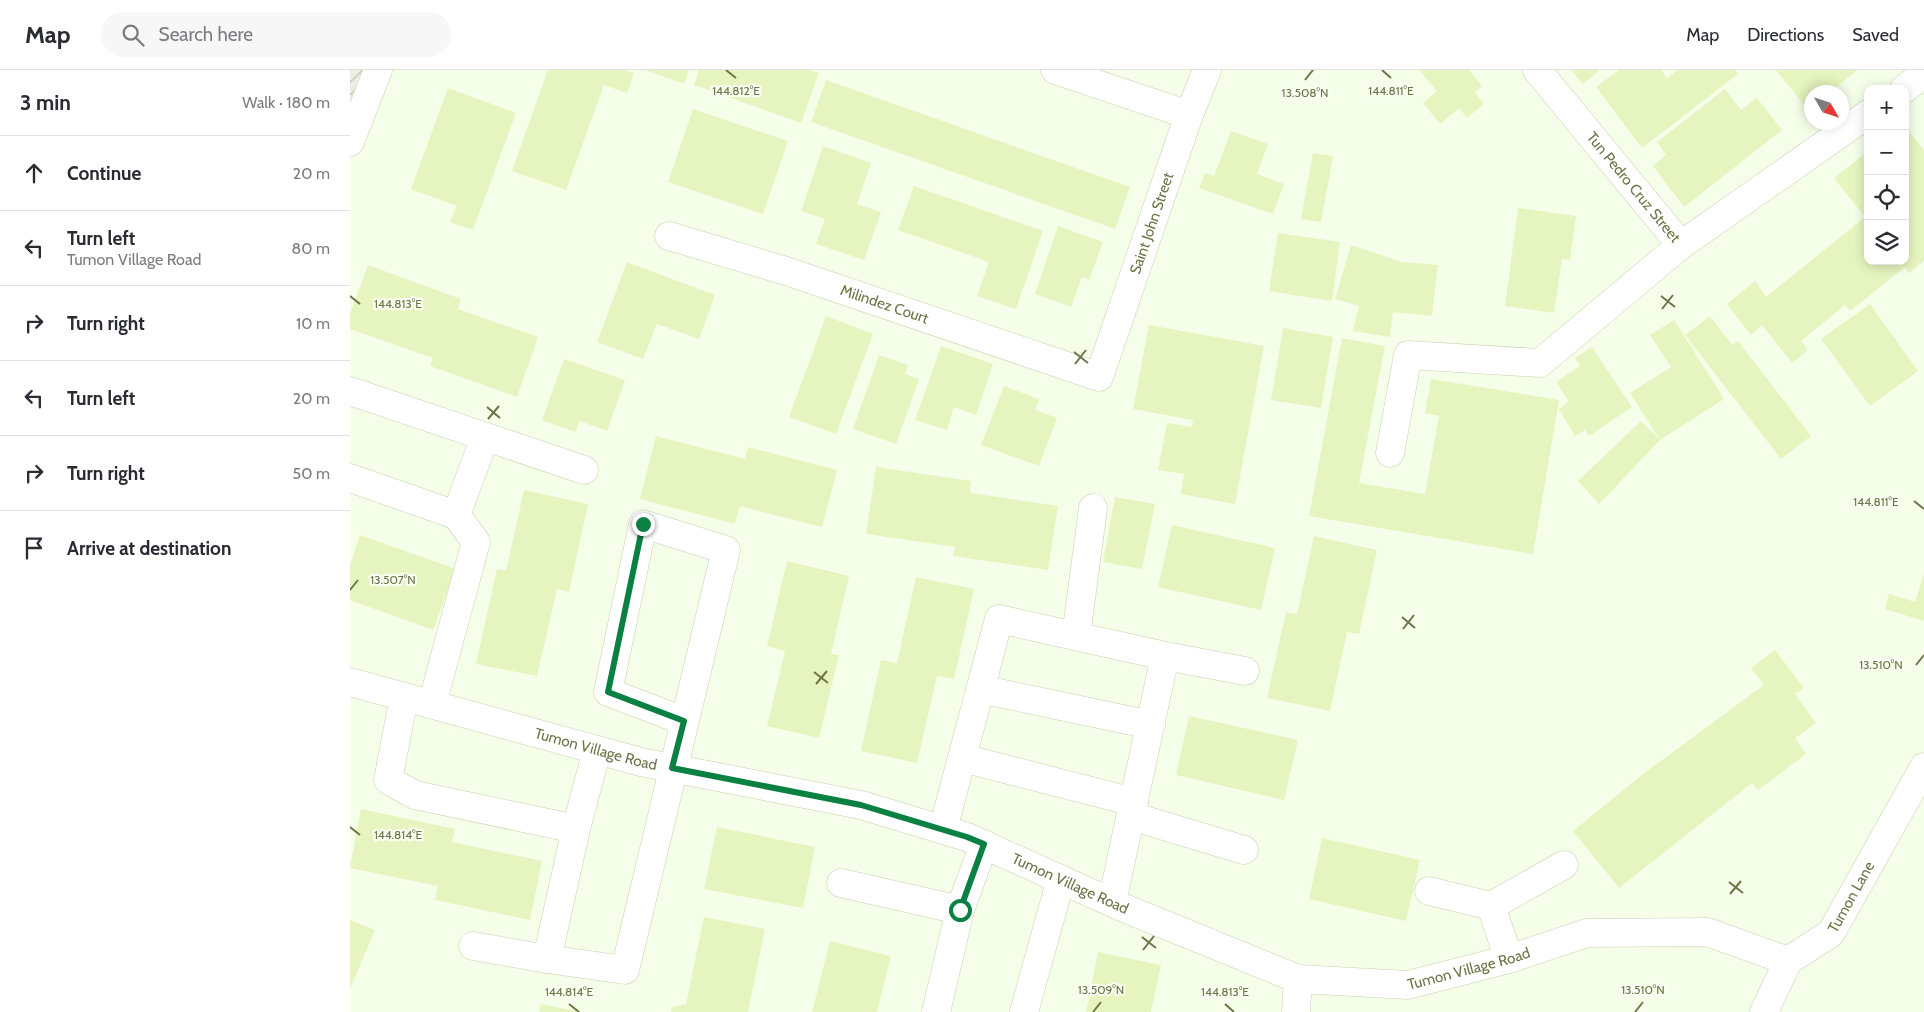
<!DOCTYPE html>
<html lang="en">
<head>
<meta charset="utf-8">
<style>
  body { margin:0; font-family:Cabin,sans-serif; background:#f7f7f7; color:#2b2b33 }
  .controls { position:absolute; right:15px; top:15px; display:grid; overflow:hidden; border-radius:10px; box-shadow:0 2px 12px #0003 }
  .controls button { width:45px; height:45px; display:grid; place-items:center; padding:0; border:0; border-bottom:1px solid #e1e1e2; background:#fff; color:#2b2b33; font:25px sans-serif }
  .compass { position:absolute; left:1454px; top:15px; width:45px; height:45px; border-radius:50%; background:#fff; box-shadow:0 2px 12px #0003; rotate:129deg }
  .stop { position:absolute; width:15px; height:15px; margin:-11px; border:4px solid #0b8043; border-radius:50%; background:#fff }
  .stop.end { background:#0b8043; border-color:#fff; box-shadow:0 1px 5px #0008 }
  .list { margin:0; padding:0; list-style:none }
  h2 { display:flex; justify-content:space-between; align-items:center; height:65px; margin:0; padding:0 20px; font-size:21px }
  h2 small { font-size:16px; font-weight:400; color:#7c7c81 }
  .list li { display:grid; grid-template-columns:32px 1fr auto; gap:15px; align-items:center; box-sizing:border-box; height:75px; padding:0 20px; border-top:1px solid #e1e1e2 }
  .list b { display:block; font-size:19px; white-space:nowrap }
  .list p { margin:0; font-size:16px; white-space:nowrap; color:#7c7c81 }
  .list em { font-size:16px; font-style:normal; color:#7c7c81 }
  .icon { flex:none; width:28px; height:28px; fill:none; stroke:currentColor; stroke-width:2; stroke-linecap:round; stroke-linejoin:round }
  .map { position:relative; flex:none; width:1574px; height:942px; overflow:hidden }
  header { display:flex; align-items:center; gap:30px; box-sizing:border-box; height:70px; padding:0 25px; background:#fff; border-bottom:1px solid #e1e1e2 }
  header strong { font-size:24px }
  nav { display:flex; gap:28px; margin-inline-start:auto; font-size:18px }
  .search { width:350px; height:45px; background:#f7f7f7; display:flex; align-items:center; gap:12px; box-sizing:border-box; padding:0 18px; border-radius:28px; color:#7c7c81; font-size:19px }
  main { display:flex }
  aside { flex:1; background:#fff }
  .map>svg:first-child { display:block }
  .industrial { fill:url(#industrial-furrows) }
  .building { fill:#e6f5bf }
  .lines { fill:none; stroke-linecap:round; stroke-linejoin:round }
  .minor-casing { stroke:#c6d2ad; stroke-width:29 }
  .minor { stroke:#fff; stroke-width:28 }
  .route { stroke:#0b8043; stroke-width:6 }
  .ticks { fill:none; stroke:#6b7647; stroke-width:2 }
  .labels { text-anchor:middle; stroke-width:4.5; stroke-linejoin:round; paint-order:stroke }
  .street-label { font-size:15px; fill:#6b7647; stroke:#f8fff1 }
  .ticks-label { font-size:12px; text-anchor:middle; fill:#6b7647; stroke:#f8fff1; stroke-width:4.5; stroke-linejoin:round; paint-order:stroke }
</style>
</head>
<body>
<header>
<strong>Map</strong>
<div class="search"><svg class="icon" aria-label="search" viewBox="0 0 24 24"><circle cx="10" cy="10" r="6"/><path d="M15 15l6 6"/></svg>Search here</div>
<nav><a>Map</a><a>Directions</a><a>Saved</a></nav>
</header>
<main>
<aside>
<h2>3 min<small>Walk · 180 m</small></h2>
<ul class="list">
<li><svg class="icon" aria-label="ahead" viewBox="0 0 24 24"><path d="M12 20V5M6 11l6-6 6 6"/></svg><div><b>Continue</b></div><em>20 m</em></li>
<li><svg class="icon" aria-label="left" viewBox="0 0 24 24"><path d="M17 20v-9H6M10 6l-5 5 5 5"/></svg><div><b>Turn left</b><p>Tumon Village Road</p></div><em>80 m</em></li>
<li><svg class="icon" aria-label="right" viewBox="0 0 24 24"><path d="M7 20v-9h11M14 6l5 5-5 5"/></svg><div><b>Turn right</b></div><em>10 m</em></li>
<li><svg class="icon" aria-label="left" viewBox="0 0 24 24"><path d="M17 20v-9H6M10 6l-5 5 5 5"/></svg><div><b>Turn left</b></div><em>20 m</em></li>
<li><svg class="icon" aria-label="right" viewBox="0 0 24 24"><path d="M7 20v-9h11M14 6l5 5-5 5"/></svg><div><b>Turn right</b></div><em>50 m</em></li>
<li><svg class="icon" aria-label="arrive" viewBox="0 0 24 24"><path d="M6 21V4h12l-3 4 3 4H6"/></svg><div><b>Arrive at destination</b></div></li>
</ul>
</aside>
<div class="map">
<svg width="1574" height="942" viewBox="0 0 1574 942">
  <defs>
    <pattern id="industrial-furrows" width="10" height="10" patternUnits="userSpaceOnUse" patternTransform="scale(1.25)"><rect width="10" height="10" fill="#eaefe2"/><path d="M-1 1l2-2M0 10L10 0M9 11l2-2" fill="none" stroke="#c2c6b9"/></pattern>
  </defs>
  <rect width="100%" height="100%" fill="#f4fee9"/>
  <path class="industrial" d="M0,0H28L0,72Z"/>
  <path class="building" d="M198,0H274L284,3L277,23L254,15L216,120L162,101Z
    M295,0H339L334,14Z
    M349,0H459L469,3L451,53L344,15Z
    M1069,0H1119L1132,16L1125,22L1134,34L1117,48L1109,38L1090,54L1073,33L1087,21Z
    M1221,0H1250L1233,14Z
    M1269,0H1311L1317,8L1327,0H1385L1388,4L1292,78L1246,17Z
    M1426,0H1507L1481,22H1462V39L1459,41Z
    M476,10L780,117L765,159L461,52Z
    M98,18L166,43L123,160L100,152L107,136L61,119Z
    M1375,19L1391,40L1407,28L1432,60L1334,137L1303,96L1316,85L1307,72Z
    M343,39L438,71L413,144L318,112Z
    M1555,57L1574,80V191L1559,203L1555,197L1500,241L1495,235L1451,271L1458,280L1442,293L1412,255L1401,265L1377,234L1405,211L1416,227L1515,147L1484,108L1518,81V191H1555Z
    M881,61L918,74L907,104L934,114L923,144L849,118L855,103L864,106Z
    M473,76L521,93L507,134L531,142L514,190L466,174L475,149L451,141Z
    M963,83L983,86L971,152L951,149Z
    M564,116L693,161L666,239L627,226L639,192L548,160Z
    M1168,138L1226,146L1220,190L1212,189L1204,243L1155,236Z
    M708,156L753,172L739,210L732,207L721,237L685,224Z
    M928,163L990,172L982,231L919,221Z
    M1001,175L1052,192L1088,195L1082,246L1043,242L1040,267L1003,261L1009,236L985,229Z
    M277,192L365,225L349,269L307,254L293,289L247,272Z
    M18,195L111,229L108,239L188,267L167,327L80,296L83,288L0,259V244Z
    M1520,234L1568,301L1520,336L1471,269Z
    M476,246L523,264L486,364L439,347Z
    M1360,246L1382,275L1388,271L1461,366L1431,389L1335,265Z
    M1324,250L1374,329L1310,370L1249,434L1228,411L1291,351L1310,370L1280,323L1321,297L1300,265Z
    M799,255L914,276L885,434L831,424L834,404L808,400L817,353L842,357L843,350L783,339Z
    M933,258L983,267L971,338L921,330Z
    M992,268L1035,276L1009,413L1075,424L1089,346L1075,343L1081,309L1209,330L1183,484L959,446Z
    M591,276L643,294L626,345L604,337L597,360L565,350Z
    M1242,277L1282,337L1239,366L1235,360L1225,366L1209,339L1219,331L1206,312L1230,296L1225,288Z
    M529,285L558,295L555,304L569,309L546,374L503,359Z
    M214,289L275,310L257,361L230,351L225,362L192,350Z
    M654,316L689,329L685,340L707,348L689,396L631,375Z
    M306,366L395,389L398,377L487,400L472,457L390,436L385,454L290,429Z
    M526,397L621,411L620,423L708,436L698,500L603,486L605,477L516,464Z
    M174,420L238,434L219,522L207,519L187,606L126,594L147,499L156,501Z
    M765,427L805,434L792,499L753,492Z
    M822,455L925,478L911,540L808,517Z
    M10,465L106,499L83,560L0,530V495Z
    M964,466L1027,480L1009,564L997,562L980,641L917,628L936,542L947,544Z
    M437,491L499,506L481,584L489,585L469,668L417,656L435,581L417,576Z
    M1574,504V551L1535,539L1539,524L1565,532Z
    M566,507L624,519L604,609L587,606L567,693L511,681L531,590L547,593Z
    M1425,580L1454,618L1445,624L1466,653L1445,668L1456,684L1408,720L1402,713L1269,818L1223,761L1293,704L1414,615L1401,598Z
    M839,646L948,670L934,730L826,705Z
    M11,739L105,759L102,772L192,791L180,850L85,830L88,816L0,798Z
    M367,757L465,777L453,838L354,819Z
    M972,768L1070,790L1056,851L959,829Z
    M354,847L415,859L398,942H321L322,937L336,934Z
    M0,850L25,860L0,919Z
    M480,871L541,886L527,942H462Z
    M748,882L811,895L801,942H736Z
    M191,934L226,941V942H189Z"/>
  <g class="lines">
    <g class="minor-casing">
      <g id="minor">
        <path d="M705,0L839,45"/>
        <path id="s1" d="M1187,0L1331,175"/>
        <path d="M1554,19L1574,4"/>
        <path d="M0,72L28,0"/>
        <path id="s2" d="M319,166L436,201L749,307L839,45L857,0"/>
        <path d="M0,321L234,400"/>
        <path d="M1040,383L1058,285L1190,293L1331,175L1518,44"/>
        <path d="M0,408L106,445L135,367"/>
        <path d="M726,566L743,438"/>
        <path d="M815,586L895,601"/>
        <path id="s3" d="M0,612L291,692L511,735L617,767L774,838L948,909L1058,915L1159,889L1237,863L1357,862L1438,891"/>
        <path d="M630,619L801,655"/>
        <path d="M54,627L38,710L65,725L226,759L197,889L275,900L376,480L293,454L258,622L334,651"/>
        <path d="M82,634L126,472L106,445"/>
        <path d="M612,688L784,732"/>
        <path d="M781,746L894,780"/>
        <path d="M226,759L247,680"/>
        <path d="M593,759L649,549L815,586L762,832"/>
        <path d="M491,813L610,840L634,774"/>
        <path d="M1079,821L1141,836"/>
        <path d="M123,876L197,889"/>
        <path d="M1159,889L1141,836L1214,795"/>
        <path d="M586,942L610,840"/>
        <path d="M674,942L711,809"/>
        <path d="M946,942L948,909"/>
        <path id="s4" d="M1414,942L1438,891L1481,863L1574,697"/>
      </g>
    </g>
    <use href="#minor" class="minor"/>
  </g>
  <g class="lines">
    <path class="route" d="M293,454L258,622L334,651L322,698L511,735L617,767L634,774L610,840"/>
  </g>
  <path class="ticks" d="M376,0L386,8M1032,0L1041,8M955,10L963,0M0,226L10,234M1311,226L1325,237M1312,239L1323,225M724,282L738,293M725,294L736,280M137,337L150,348M138,349L149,336M1564,431L1574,439M0,520L8,510M1052,547L1065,558M1053,559L1064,545M1566,595L1574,585M464,602L478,613M466,614L477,601M0,757L10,765M1379,812L1393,823M1380,824L1391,811M792,867L806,878M793,880L804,866M219,934L229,942M875,934L884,942M743,942L751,932M1285,942L1293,932"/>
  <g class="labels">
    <g class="street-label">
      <text dy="5" stroke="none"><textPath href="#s1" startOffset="152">Tun Pedro Cruz Street</textPath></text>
      <text dy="5" stroke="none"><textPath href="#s2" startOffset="615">Saint John Street</textPath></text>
      <text dy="5" stroke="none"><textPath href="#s2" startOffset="226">Milindez Court</textPath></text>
      <text dy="5" stroke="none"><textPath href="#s3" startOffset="255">Tumon Village Road</textPath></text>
      <text dy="5" stroke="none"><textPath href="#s3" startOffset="750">Tumon Village Road</textPath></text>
      <text dy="5" stroke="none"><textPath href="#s4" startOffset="149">Tumon Lane</textPath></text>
      <text dy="5" stroke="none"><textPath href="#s3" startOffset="1170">Tumon Village Road</textPath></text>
    </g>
  </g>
  <g class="ticks-label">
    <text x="386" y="25">144.812°E</text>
    <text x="1041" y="25">144.811°E</text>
    <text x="955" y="27">13.508°N</text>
    <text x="48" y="238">144.813°E</text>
    <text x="1526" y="436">144.811°E</text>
    <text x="43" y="514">13.507°N</text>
    <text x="1531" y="599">13.510°N</text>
    <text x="48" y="769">144.814°E</text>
    <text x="751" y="924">13.509°N</text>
    <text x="1293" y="924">13.510°N</text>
    <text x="219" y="926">144.814°E</text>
    <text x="875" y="926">144.813°E</text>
  </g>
</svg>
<div class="controls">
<button>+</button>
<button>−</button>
<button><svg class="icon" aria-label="locate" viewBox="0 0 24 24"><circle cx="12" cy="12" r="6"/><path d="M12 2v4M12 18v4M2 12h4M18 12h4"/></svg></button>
<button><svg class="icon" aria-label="layers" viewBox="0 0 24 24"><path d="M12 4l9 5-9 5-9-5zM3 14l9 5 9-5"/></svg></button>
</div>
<svg class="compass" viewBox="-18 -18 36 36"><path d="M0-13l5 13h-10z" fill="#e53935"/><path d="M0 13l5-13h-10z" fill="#7c7c81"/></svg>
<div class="stop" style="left:610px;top:840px"></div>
<div class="stop end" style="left:293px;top:454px"></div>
</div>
</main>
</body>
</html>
